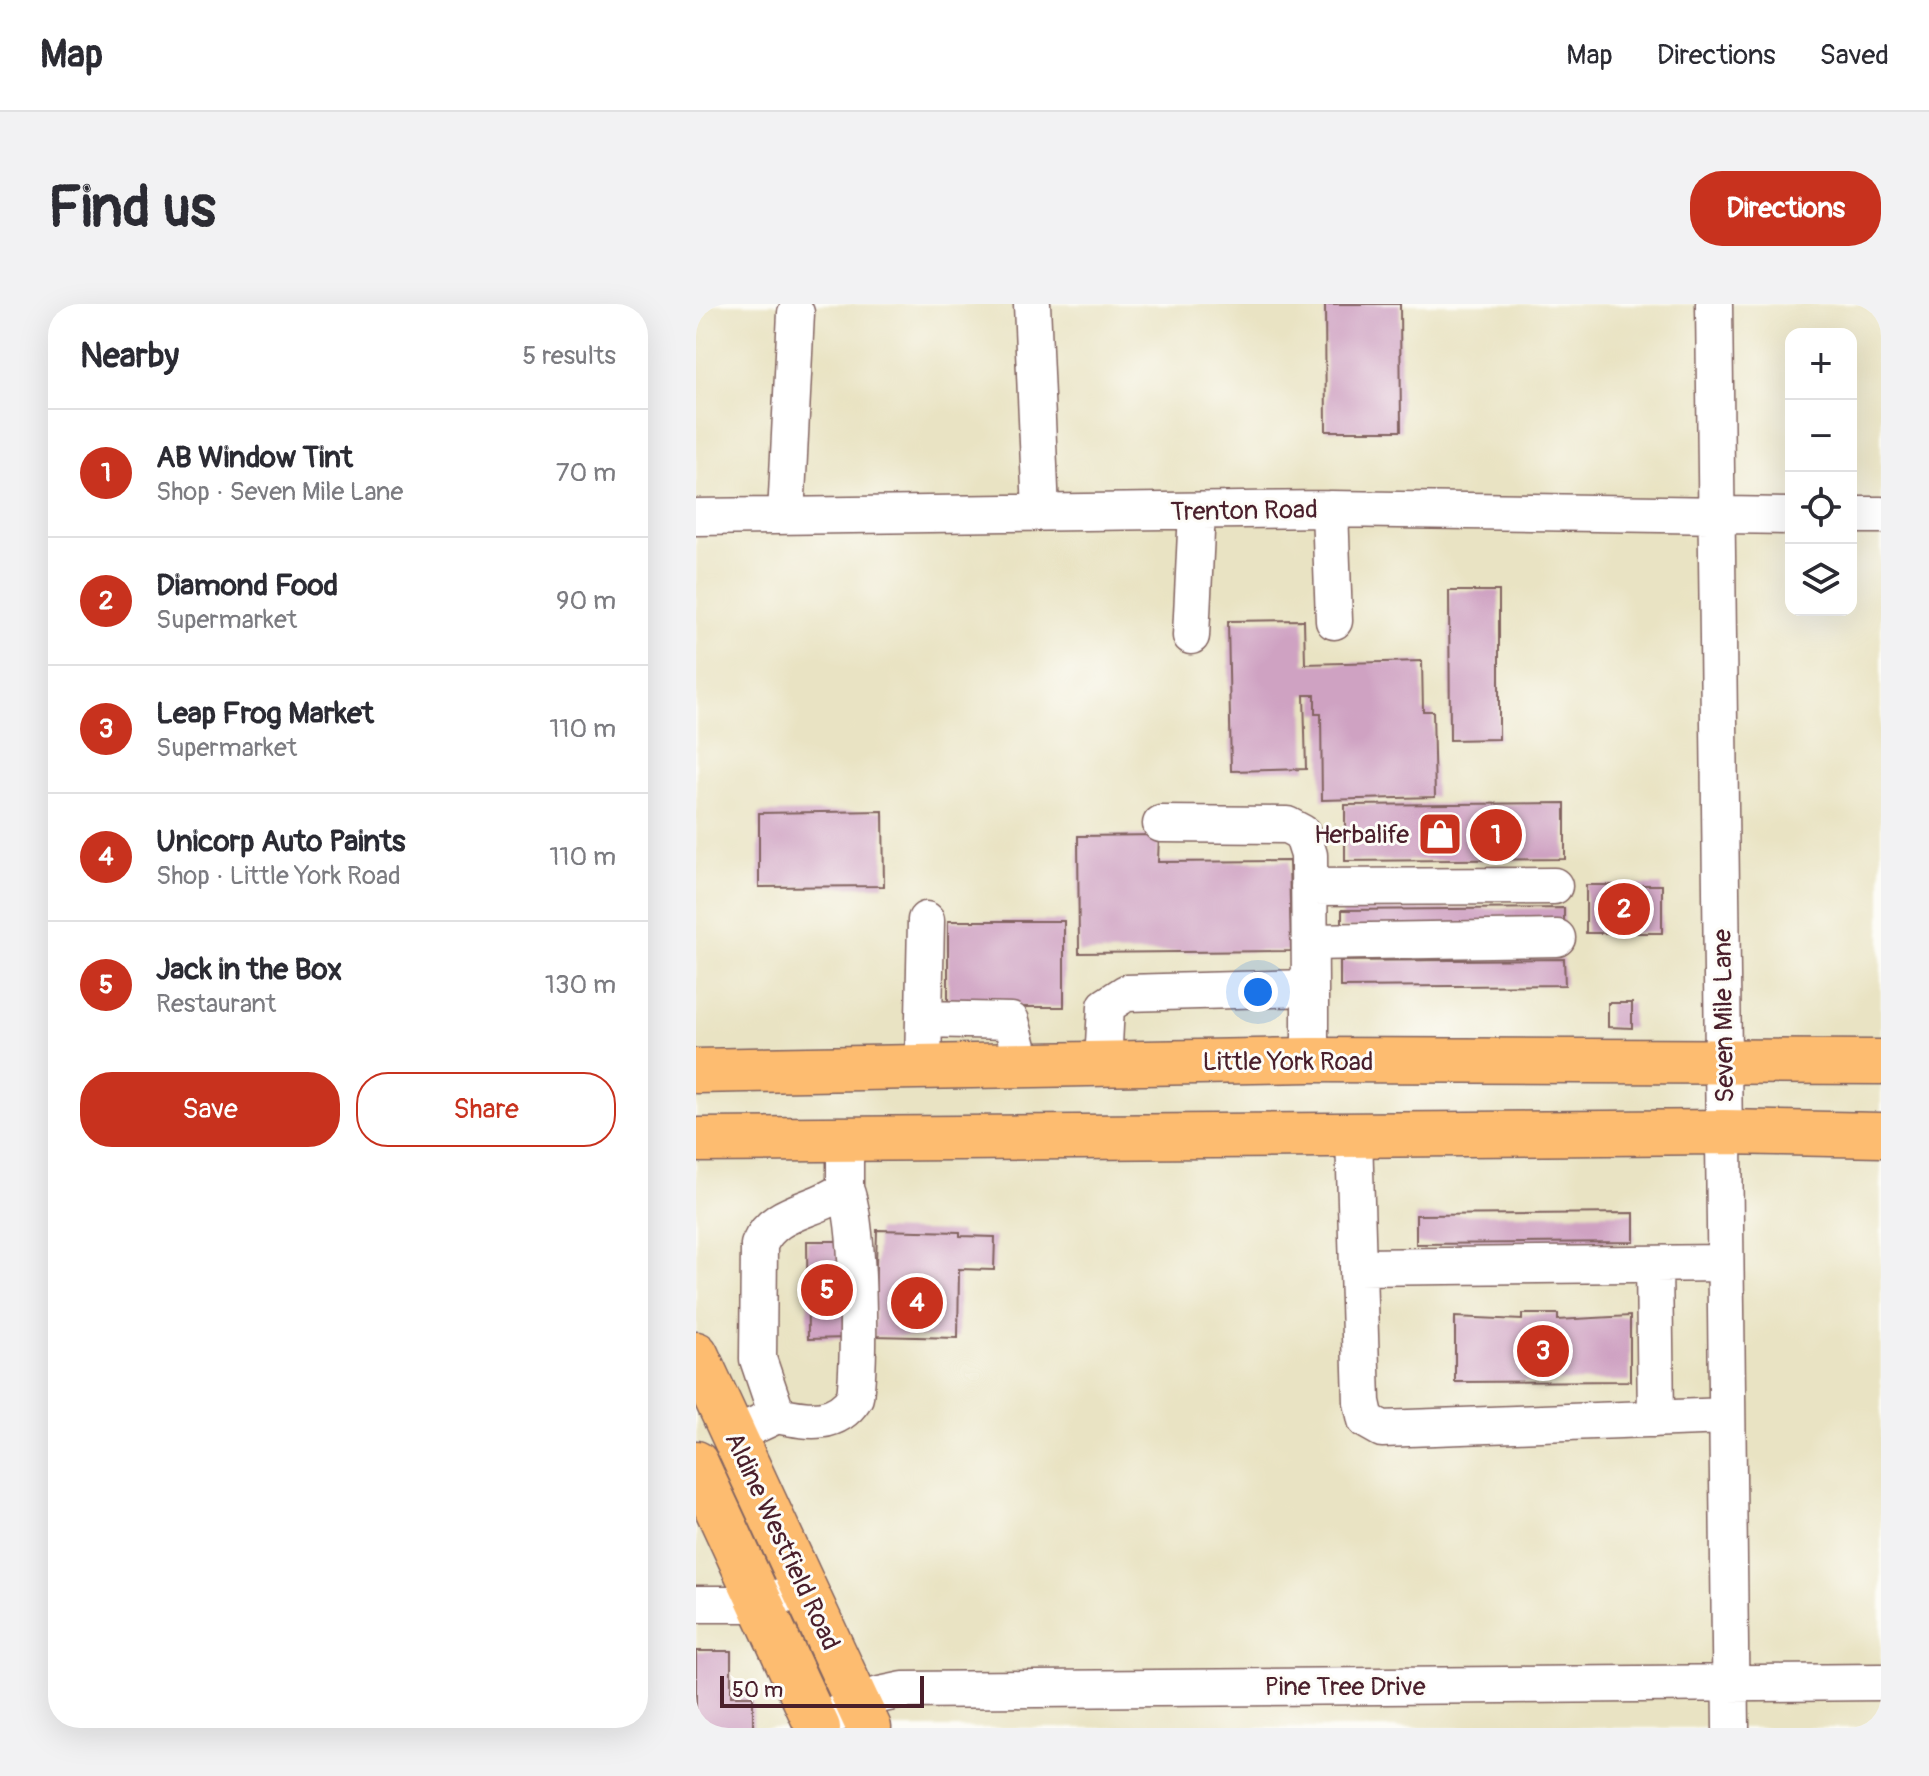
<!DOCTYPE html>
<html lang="en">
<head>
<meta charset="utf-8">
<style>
  body { margin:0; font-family:Pangolin,sans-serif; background:#f2f2f3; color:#2b2b33 }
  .controls { position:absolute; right:24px; top:24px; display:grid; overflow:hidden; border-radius:16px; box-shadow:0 8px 32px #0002 }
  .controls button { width:72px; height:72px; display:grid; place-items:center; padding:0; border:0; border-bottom:2px solid #e1e1e2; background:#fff; color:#2b2b33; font:40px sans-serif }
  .scale { position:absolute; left:24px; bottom:20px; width:204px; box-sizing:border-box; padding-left:8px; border:4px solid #4a1f2b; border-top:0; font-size:22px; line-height:28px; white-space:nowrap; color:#4a1f2b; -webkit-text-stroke:6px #fdfcf7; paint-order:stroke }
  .you { position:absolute; left:562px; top:688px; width:28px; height:28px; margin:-20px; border:6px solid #fff; border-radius:50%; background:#1a73e8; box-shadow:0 0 0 12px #1a73e833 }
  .badge { display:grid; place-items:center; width:52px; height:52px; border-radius:50%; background:#c8321e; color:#fff; font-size:26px; font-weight:700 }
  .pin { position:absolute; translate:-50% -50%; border:4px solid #fff; box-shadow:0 2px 8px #0006 }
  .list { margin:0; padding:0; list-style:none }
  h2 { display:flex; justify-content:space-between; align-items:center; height:104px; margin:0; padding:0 32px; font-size:34px }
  h2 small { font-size:26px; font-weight:400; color:#7c7c81 }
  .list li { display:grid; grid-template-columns:52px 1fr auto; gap:24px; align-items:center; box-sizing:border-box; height:128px; padding:0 32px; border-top:2px solid #e1e1e2 }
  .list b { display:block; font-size:30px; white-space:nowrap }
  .list p { margin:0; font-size:26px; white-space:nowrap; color:#7c7c81 }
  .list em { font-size:26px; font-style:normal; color:#7c7c81 }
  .actions { display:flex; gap:16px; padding:24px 32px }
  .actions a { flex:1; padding:18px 0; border:2px solid #c8321e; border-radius:32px; text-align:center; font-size:28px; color:#c8321e }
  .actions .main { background:#c8321e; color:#fff }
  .icon { flex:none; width:44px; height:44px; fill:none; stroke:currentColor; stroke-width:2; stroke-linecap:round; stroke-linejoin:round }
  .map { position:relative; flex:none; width:1185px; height:1424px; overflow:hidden; border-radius:32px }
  header { display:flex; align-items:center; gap:48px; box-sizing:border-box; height:112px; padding:0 40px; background:#fff; border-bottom:2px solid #e1e1e2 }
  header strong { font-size:38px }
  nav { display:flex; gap:44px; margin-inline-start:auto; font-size:28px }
  .intro { display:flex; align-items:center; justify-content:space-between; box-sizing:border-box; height:192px; padding:0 48px }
  h1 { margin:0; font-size:56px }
  .button { padding:20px 36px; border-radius:32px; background:#c8321e; color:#fff; font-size:28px; font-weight:700 }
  main { display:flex; gap:48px; padding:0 48px }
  aside { flex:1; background:#fff; border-radius:32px; box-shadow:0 8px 32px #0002 }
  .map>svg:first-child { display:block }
  .building { fill:#cfa2c2 }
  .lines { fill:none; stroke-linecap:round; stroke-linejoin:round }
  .minor-casing { stroke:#826460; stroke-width:39 }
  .major-casing { stroke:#826460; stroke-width:47 }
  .minor { stroke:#fff; stroke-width:36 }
  .major { stroke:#fdbc70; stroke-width:44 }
  .labels { text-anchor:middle; stroke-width:6; stroke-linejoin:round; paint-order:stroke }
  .street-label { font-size:26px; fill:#4a1f2b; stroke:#fdfcf7 }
  .poi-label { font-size:26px; fill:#4a1f2b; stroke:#fdfcf7; text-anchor:end }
</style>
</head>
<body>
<header>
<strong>Map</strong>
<nav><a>Map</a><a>Directions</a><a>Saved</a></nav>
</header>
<div class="intro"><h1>Find us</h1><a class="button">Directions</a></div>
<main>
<aside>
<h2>Nearby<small>5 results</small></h2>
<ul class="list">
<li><span class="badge">1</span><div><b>AB Window Tint</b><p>Shop · Seven Mile Lane</p></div><em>70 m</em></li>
<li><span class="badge">2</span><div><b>Diamond Food</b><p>Supermarket</p></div><em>90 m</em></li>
<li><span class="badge">3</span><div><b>Leap Frog Market</b><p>Supermarket</p></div><em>110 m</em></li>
<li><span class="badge">4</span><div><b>Unicorp Auto Paints</b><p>Shop · Little York Road</p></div><em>110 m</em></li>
<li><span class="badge">5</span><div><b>Jack in the Box</b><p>Restaurant</p></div><em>130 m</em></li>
</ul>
<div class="actions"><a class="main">Save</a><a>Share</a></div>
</aside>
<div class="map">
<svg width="1185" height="1424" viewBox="0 0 1185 1424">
  <rect width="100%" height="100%" fill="#fdfcf7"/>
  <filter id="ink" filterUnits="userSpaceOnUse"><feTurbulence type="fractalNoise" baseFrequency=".0125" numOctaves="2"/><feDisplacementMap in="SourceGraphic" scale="16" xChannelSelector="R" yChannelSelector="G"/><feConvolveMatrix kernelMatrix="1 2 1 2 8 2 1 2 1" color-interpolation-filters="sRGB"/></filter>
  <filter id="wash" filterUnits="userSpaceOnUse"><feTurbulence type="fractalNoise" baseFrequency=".006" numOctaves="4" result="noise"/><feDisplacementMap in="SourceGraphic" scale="32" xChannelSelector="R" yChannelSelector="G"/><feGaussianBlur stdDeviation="1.8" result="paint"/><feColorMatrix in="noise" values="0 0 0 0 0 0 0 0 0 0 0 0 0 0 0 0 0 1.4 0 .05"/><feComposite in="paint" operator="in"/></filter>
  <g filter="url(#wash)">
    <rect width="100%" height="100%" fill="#e9e3c3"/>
    <g id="blocks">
      <path class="building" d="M629,0H704L705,127H630Z
        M753,287H803V435L754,436Z
        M608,316L609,360L726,357L727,407H737L739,493L626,496L625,410H619V391H608L610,465L535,467L532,317Z
        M869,499V555L649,557V501Z
        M187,507L188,582L63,583V509Z
        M463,531L462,558L593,557L595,647L383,649L382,532Z
        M890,581H966V629H890Z
        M868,604V622L646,624V606Z
        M252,617H368V703H252Z
        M868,655L869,681L644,683V657Z
        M912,699H936V724L912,723Z
        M938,909V938L720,940V911Z
        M181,926L264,928V932L299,933L298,966L263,965L262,1034L178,1032Z
        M111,937H150V1034L112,1035Z
        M826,1010H862V1016L934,1012V1077L759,1078V1013L826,1016Z
        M0,1347H35V1392H57V1424H0Z"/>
    </g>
  </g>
  <g filter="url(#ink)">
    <use href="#blocks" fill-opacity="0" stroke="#826460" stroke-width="2"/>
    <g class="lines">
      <g class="minor-casing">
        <path id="minor" d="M336,0L345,208
          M1018,0L1035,1424
          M634,205L638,317
          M1155,211H1185
          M90,212L100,9
          M0,213L634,205L1095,212
          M495,332L501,207
          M465,520L591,521L606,529L613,551L614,684
          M613,583L858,582
          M614,638L861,634
          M228,715L315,717L327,761
          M407,760L410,702L430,689L614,684V756
          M227,763L230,616
          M658,832L666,1098L670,1116L686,1125L1031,1112
          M958,960L960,1115
          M662,963L1029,959
          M81,1111C112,1117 140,1123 159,1093C164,1054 164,919 149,885
          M38,1131L81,1111L62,1055L63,941C78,905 120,908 149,885V836
          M0,1300H65L109,1284
          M136,1412L183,1391L207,1386L1185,1378"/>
      </g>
      <g class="major-casing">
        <path id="major" d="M0,767L614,756L1185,758
          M0,836L1028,828L1185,831
          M0,1050L173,1424
          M0,1159L122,1424"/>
      </g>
      <use href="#minor" class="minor"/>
      <use href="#major" class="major"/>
    </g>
  </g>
  <defs>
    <g id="shop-square" transform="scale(2.3)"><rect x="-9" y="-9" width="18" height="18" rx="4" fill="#c8321e" stroke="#fdfcf7"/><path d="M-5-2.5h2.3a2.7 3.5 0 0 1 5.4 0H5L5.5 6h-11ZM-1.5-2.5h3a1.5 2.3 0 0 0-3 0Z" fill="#fff"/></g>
  </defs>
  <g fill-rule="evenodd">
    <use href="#shop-square" x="744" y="530"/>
  </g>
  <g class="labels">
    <g class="street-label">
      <text transform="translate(548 206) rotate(-1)" y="9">Trenton Road</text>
      <text transform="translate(1027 712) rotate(-91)" y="9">Seven Mile Lane</text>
      <text x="592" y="766">Little York Road</text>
      <text transform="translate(87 1237) rotate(65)" y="9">Aldine Westfield Road</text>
      <text x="649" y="1391">Pine Tree Drive</text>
    </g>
    <g class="poi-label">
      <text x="713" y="539">Herbalife</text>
    </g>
  </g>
</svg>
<div class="controls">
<button>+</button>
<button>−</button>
<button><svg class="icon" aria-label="locate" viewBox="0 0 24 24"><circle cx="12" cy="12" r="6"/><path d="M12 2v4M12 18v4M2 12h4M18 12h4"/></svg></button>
<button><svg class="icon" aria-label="layers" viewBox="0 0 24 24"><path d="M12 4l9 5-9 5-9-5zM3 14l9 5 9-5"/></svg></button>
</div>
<div class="scale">50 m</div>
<div class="you"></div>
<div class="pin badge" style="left:800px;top:531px">1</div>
<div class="pin badge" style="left:928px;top:605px">2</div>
<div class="pin badge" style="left:847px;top:1047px">3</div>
<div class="pin badge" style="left:221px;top:999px">4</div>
<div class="pin badge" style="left:131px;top:986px">5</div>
</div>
</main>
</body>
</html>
